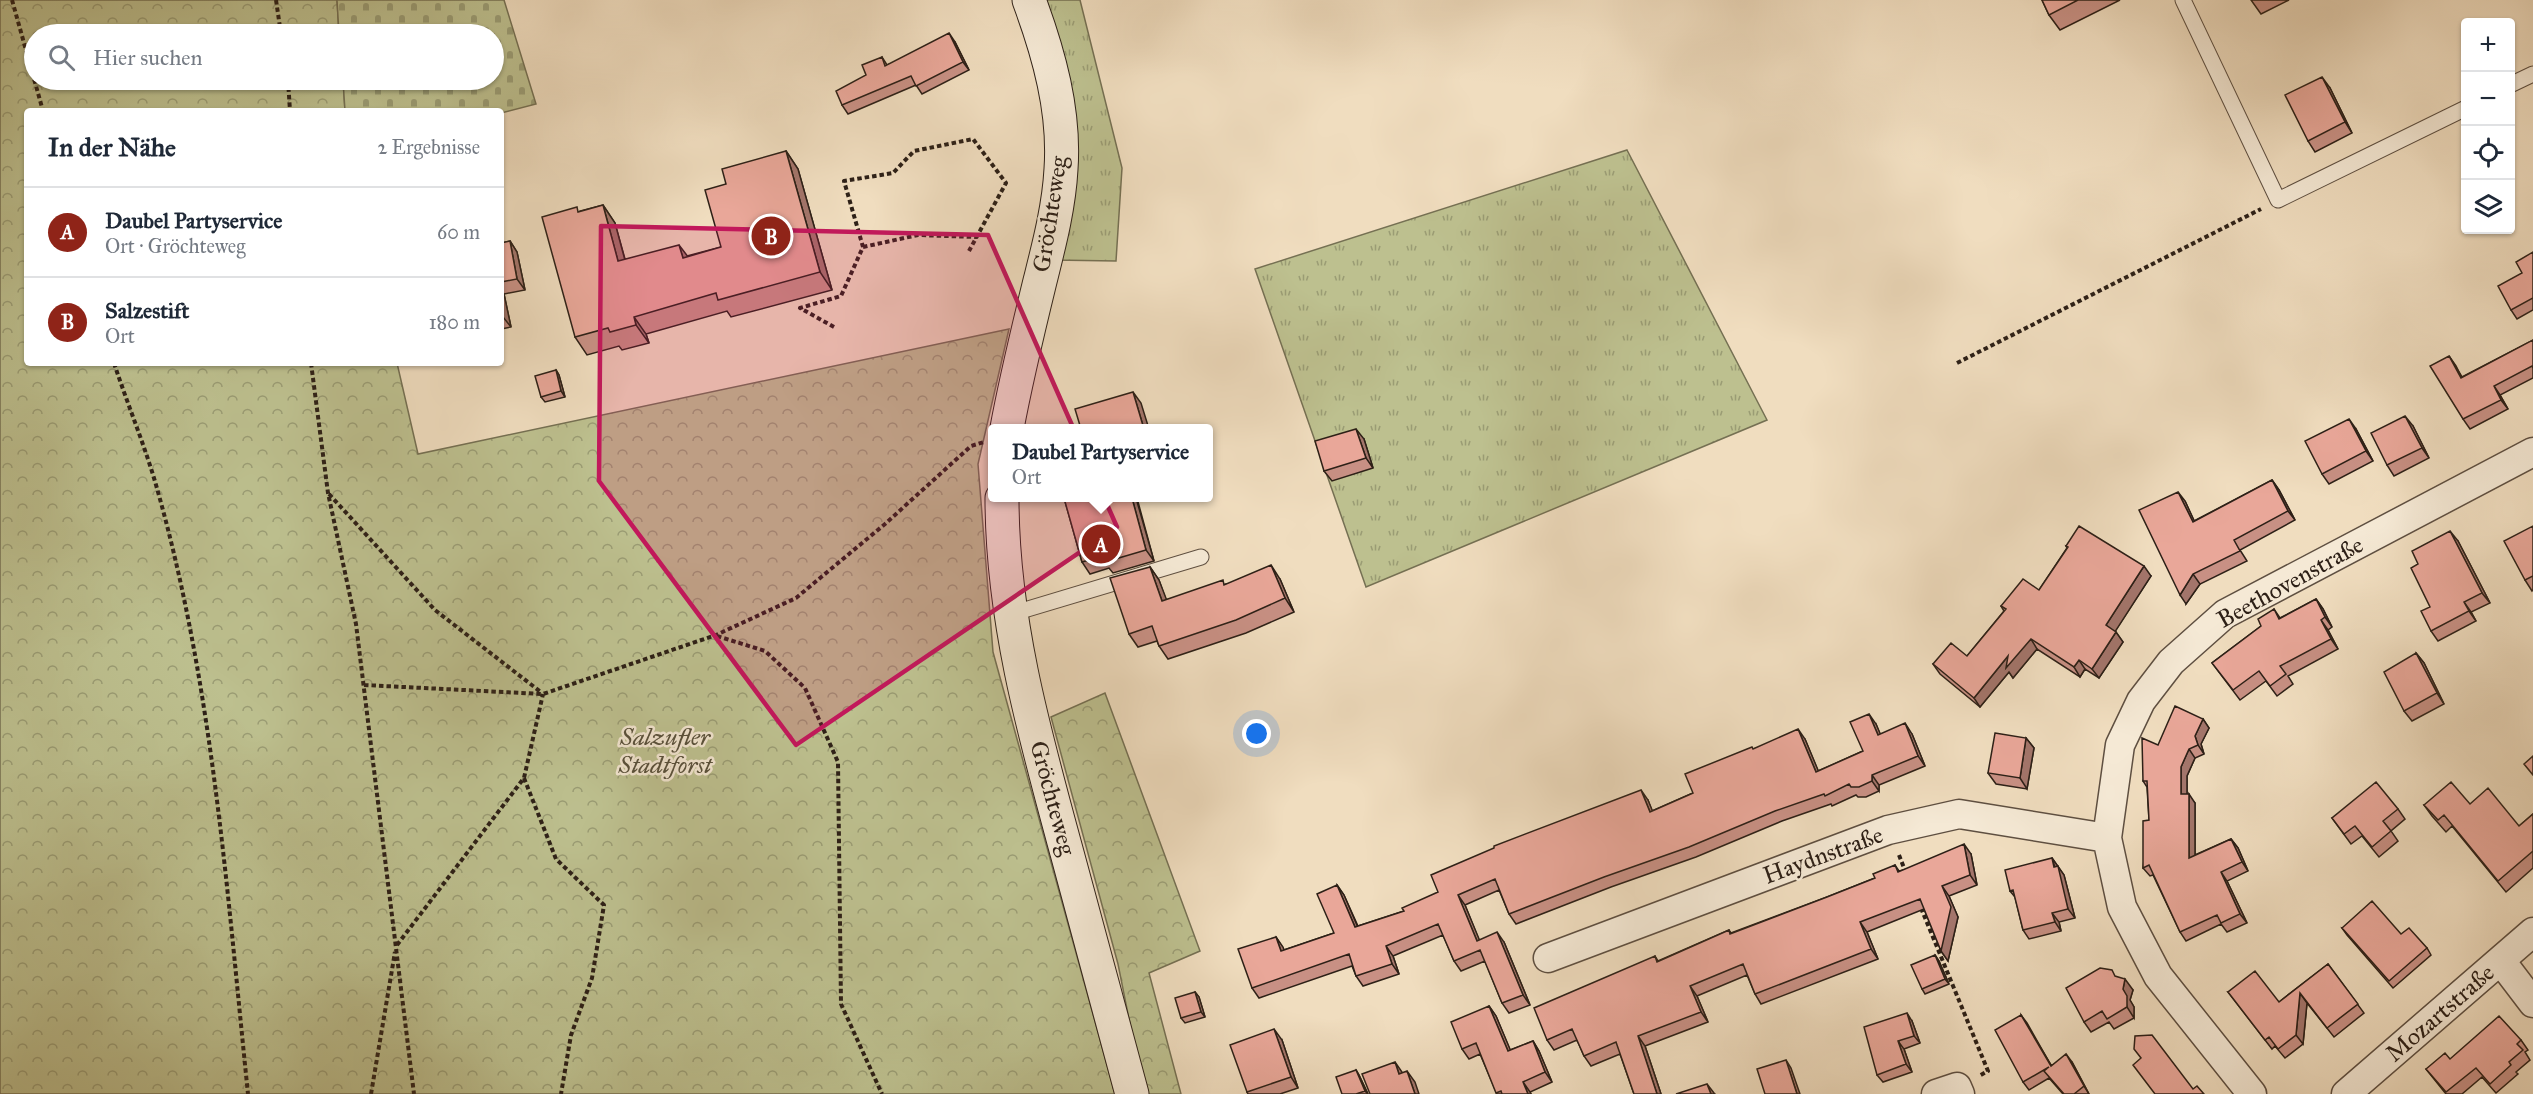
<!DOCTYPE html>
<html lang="de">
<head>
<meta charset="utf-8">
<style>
  body { margin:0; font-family:"IM FELL Great Primer",serif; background:#f6f6f7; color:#1f2937 }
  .controls { position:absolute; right:18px; top:18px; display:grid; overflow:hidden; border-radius:6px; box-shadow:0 2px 4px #0004 }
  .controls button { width:54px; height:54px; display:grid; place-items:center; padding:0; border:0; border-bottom:2px solid #e0e1e3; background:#fff; color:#1f2937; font:30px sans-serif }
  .you { position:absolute; left:1257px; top:734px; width:21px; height:21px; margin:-15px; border:4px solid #fff; border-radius:50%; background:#1a73e8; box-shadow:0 0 0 9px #1a73e833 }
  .badge { display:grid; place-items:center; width:39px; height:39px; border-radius:50%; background:#8f2418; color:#fff; font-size:20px; font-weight:700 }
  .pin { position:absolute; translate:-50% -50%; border:3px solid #fff; box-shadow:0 2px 6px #0006 }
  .popup { position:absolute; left:988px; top:424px; width:225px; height:78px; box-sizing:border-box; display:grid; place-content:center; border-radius:6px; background:#fff; filter:drop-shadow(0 2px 4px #0005); font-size:20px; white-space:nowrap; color:#747a83 }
  .popup b { font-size:22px; color:#1f2937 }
  .popup::after { content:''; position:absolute; left:50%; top:100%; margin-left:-12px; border:12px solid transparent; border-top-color:#fff }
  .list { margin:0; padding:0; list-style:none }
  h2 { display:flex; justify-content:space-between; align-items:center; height:78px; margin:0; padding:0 24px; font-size:26px }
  h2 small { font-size:20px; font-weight:400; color:#747a83 }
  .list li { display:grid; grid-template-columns:39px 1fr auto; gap:18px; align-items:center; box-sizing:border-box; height:90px; padding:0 24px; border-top:2px solid #e0e1e3 }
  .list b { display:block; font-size:22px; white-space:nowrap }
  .list p { margin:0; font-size:20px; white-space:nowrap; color:#747a83 }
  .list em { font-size:20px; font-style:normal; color:#747a83 }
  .icon { flex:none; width:33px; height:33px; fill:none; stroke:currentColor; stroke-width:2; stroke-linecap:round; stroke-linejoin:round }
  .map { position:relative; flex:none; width:2533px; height:1094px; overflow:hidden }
  .search { position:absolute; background:#fff; box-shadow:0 2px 4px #0004; left:24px; top:24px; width:480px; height:66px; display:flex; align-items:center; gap:15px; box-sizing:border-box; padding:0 21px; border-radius:33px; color:#747a83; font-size:22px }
  .panel { position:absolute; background:#fff; box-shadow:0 2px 4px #0004; left:24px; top:108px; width:480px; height:258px; border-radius:6px }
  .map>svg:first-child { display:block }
  .grass { fill:url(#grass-tufts); stroke:#757053; stroke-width:1.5 }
  .forest { fill:url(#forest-crowns); stroke:#757053; stroke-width:1.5 }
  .cemetery { fill:url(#cemetery-stones); stroke:#757053; stroke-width:1.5 }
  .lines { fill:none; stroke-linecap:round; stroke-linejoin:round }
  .lane-casing { stroke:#5e4f41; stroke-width:17 }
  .street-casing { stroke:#5e4f41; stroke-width:31 }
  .secondary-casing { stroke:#2d2017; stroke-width:35 }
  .path { stroke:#2d2017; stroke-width:4; stroke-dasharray:4.5 3; stroke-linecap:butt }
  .lane { stroke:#f5e9d5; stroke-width:15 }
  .street { stroke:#f5e9d5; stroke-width:28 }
  .secondary { stroke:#f5e9d5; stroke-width:33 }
  .wall { fill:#c89084; stroke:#2d2017; stroke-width:1.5 }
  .shaded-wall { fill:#a3756b; stroke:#2d2017; stroke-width:1.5 }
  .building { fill:#e9a799; stroke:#2d2017; stroke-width:1.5 }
  .marked { fill:#c2185b; fill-opacity:0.2; stroke:#c2185b; stroke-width:4.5; stroke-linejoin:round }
  .labels { text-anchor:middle; stroke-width:5; stroke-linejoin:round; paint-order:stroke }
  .street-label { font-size:24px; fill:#2d2017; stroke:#f5e9d5 }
  .park-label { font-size:24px; font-style:italic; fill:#58503b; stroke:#f5e9d5 }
</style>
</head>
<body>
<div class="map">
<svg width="2533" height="1094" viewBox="0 0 2533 1094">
  <defs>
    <pattern id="grass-tufts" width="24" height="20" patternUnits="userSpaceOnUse" patternTransform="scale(1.5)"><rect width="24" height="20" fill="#bdc08f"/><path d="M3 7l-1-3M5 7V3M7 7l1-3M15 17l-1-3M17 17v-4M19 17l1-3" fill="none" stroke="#9a9c74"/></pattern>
    <pattern id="forest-crowns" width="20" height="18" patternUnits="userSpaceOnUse" patternTransform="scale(1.5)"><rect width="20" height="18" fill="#bdc08f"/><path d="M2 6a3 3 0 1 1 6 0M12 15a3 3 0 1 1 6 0" fill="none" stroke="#9a9c74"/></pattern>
    <pattern id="cemetery-stones" width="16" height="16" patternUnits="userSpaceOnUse" patternTransform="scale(1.5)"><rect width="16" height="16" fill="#bdc08f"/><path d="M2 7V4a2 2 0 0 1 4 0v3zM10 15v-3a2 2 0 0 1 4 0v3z" fill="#9a9c74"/></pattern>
  </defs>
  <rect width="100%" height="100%" fill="#f0ddbf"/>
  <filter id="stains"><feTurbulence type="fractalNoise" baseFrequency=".00333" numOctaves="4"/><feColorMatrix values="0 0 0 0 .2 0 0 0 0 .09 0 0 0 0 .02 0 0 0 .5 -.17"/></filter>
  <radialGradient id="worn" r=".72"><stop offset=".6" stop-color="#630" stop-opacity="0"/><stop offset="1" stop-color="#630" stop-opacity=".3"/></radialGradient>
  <path class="grass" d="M1040,0H1080L1122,168L1116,261L1053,260Z
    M1627,150L1767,420L1366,587L1255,269Z"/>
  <path class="forest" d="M0,0H337L339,34H34V80H343L345,111H27V363H397L418,454L1009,329L978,464L993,652L1115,1094H0Z
    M1105,693L1200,951L1149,973L1181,1094H1144L1118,964L1051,717Z"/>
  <path class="cemetery" d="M337,0H504L536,104L501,113L345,111L343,80H494V34H339Z"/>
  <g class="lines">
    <g class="lane-casing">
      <path id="lane" d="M2183,0L2278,200L2466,108
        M2510,85L2533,74
        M1011,614L1201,557"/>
    </g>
    <g class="street-casing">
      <path id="street" d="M1548,958L1888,830L1959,814L2107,838
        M2501,961L2533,1003
        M1936,1094L1957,1087L1960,1094
        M2252,1094L2158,976L2122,907L2107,838L2120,745L2141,701L2171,662L2225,614L2533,452
        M2346,1094L2533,932"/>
    </g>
    <g class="secondary-casing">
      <path id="secondary" d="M1007,428C1016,379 1028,330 1040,281C1049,245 1059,207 1061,169C1065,111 1049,54 1029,0
        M1002,498C1002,620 1035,736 1067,853C1089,933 1110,1014 1132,1094"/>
    </g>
    <path class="path" d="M12,0L43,111
      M276,0L281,34
      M288,80L290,111
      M863,247L918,235L977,237
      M834,327L800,308L841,296L863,247L844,181L893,173L914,151L973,139L1006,183L969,251
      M114,363C128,406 146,448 158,492C213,688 227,892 248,1094
      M311,363L328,493L356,624L414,1094
      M1957,363L2261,209
      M329,494L435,610L542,693
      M717,636L765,651L805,688L838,762L841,1004L882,1094
      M364,685L543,694L716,635L796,598L885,524L971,446L984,442
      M524,778L556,859L604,905L592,978L571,1035L561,1094
      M1899,855L1906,873
      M1921,908L1988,1071L1979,1076
      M397,945L524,778L543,694
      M371,1094L395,952"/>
    <use href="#lane" class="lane"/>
    <use href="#street" class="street"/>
    <use href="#secondary" class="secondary"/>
  </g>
  <path class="wall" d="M2042,0H2120L2060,30L2049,15Z
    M2251,0H2289L2261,14Z
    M955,42L969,70L922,94L916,85L848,114L842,105L882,57L887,65Z
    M2330,88L2352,133L2315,152L2308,141Z
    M786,151L798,169L832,290L731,317L727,311L646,334L649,343L622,350L619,346L587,355L575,337L580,211L603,205L615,223L625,259L687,256L721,247Z
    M510,241L517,252L525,290L504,294L511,327L501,329V243Z
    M2533,252V310L2517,319L2511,310L2522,273Z
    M2533,340V378L2500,395L2508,409L2470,429L2463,419L2449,356L2462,377Z
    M556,370L559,375L565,397L545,402L541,397Z
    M2413,426L2429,458L2394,476L2387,465Z
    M2356,429L2373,461L2329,484L2322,474Z
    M1364,439L1373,468L1332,481L1324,471Z
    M2272,480L2279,490L2295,520L2240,550L2247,561L2200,584L2186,604L2185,501L2194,521Z
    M1064,498H1138H1137L1154,561L1113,573L1109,568L1090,574L1082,562Z
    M2533,527V590L2532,591L2525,580Z
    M2458,541L2490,603L2471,612L2476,621L2438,641L2431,631L2430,607Z
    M2066,546L2151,576L2115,631L2123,642L2099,678L2085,669L2080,677L2037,649L2013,678L2009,672L1980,707L1940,674L1933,664L1967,656L2004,611L2001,606L2039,590L2067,548Z
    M1150,567L1159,580L1166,600L1226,584L1280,579L1294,612L1246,633L1168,659L1159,646L1157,641L1138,647L1129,634Z
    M2316,599L2323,609L2332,627L2328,630L2338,649L2288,676L2293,684L2277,696L2266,681L2240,700L2212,663L2261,626L2274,609L2280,618Z
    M2416,653L2424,663L2444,704L2412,721L2404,711Z
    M2203,719L2209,728L2201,744L2204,754L2195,758L2187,776V794L2195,803V855L2231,839L2238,848L2248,871L2227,881L2247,923L2227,932L2221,924L2186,941L2180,932L2153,875L2150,876L2143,868L2149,820L2147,787L2143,781L2158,745Z
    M1876,724L1880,734H1912L1925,766L1879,785V791L1866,797H1858L1856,795L1832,806L1831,804L1782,821L1696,857L1611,887L1516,924L1509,914L1499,890L1465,905L1479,940L1504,942L1530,1005L1509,1013L1502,1003L1485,961L1461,971L1454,961L1443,935L1393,956L1399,974L1363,986L1356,976L1352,966L1259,998L1252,988L1276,937L1284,950L1334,933L1337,885L1344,895L1358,926L1404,911L1648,800L1652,811L1693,793L1753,749L1805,739L1818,771L1863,751Z
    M2026,738L2034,748L2027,789L1996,784L1988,773Z
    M2470,804L2519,826L2533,814V868L2506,892L2452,826L2446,832L2432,816L2424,805Z
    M2398,809L2405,819L2391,831L2398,841L2379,857L2362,836L2351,844L2332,818Z
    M1971,854L1977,885L1949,896L1958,917L1948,961L1941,951L1924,909L1867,932L1878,959L1761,1004L1755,994L1747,975L1697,996L1708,1022L1645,1046L1661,1094H1634L1620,1054L1591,1066L1584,1056L1577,1040L1554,1050L1547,1040L1655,956L1658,961L1729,930L1731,933L1827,897L1875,878L1895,865L1899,871Z
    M2052,858L2064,875L2075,918L2059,922L2061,931L2029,939L2023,930L2015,897L2010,891Z
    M2342,928L2427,948L2431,955L2393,988L2347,935Z
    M1935,955L1939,961L1949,984L1925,994L1922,989Z
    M2328,964L2364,1013L2334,1037L2307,1003L2303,1044L2285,1058L2275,1046L2272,1049L2228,992L2279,1002Z
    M2116,977L2133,990L2130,1000L2134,1007V1018L2114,1029L2109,1022L2091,1032L2084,1022Z
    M1195,992L1199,997L1205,1017L1185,1023L1181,1018Z
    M1489,1006L1496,1016L1510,1050L1533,1041L1539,1051L1552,1082L1530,1092L1531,1094H1497L1480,1054L1469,1059L1462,1049Z
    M2021,1015L2051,1065L2072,1062L2089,1094H2063L2049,1078L2029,1090L2023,1082Z
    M1912,1021L1920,1043L1904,1049L1912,1072L1883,1082L1877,1075Z
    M1282,1040L1298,1088L1280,1094H1248L1247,1092Z
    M2521,1040L2528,1050L2525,1052L2530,1060L2516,1072L2518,1074L2496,1093L2482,1077L2462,1094H2446L2426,1069L2450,1059Z
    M1356,1070L1359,1075L1368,1094H1342Z"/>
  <path class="shaded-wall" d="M949,33L955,42L969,70L963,62Z
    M2322,77L2330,88L2352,133L2345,122Z
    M786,151L798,169L832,290L820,272Z
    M603,205L615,223L630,279L618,261Z
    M510,241L517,252L525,290L517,279Z
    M679,245L692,262L683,258Z
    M501,289L504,294L511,327L503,317L501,305Z
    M634,317L646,334L649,343L636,325Z
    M2449,356L2456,366L2467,388L2461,378Z
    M556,370L559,375L565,397L561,391Z
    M2494,386L2500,395L2508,409L2501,400Z
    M1133,392L1141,403L1149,429H1144Z
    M2405,416L2413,426L2429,458L2422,448Z
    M2349,419L2356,429L2373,461L2366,451Z
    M1356,429L1364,439L1373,468L1366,458Z
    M2272,480L2279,490L2295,520L2288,511Z
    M2178,492L2185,501L2199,531L2193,522Z
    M1132,498H1136L1154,561L1146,550Z
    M2450,531L2458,541L2490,603L2482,593Z
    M1271,565L1280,579L1294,612L1285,598Z
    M2144,566L2151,576L2113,635L2106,625Z
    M1150,567L1159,580L1172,614L1162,601Z
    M2193,574L2200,584L2186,604L2180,595Z
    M2316,599L2323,609L2332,627L2325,617Z
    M2464,602L2471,612L2476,621L2469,611Z
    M2321,620L2328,630L2338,649L2331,639Z
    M2116,632L2123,642L2099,678L2092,669Z
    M2031,639L2037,649L2013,678L2009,672L1980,707L1974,698L2008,656Z
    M2416,653L2424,663L2444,704L2437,693Z
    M2079,660L2085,669L2080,677L2074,667Z
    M1869,714L1876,724L1885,745L1878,735Z
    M2203,719L2209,728L2201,744L2204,754L2198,745L2195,736Z
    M1905,723L1912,734L1925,766L1918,756Z
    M1798,729L1805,739L1823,782L1816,772Z
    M2026,738L2034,748L2027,789L2020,778Z
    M2189,749L2195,758L2187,776V803L2181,794V767Z
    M1872,775L1879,785V791L1872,781Z
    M1641,790L1648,800L1657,822L1650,812Z
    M2189,794L2195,803V867L2189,858Z
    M2231,839L2238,848L2248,871L2242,862Z
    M1964,844L1971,854L1977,885L1970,875Z
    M2052,858L2064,875L2075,918L2068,909Z
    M2221,872L2227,881L2247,923L2240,914Z
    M1337,885L1344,895L1362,937L1355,927Z
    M1942,886L1949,896L1958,917L1948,961L1941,951Z
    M1458,895L1465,905L1484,951L1477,941Z
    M2052,913L2059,922L2061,931L2055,922Z
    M1860,922L1867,932L1878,959L1871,949Z
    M1497,932L1504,942L1530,1005L1523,995Z
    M1276,937L1283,947L1288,961L1281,951Z
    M1386,946L1393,956L1399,974L1392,964Z
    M1935,955L1939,961L1949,984L1945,979Z
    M2125,979L2133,990L2130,1000L2134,1007V1018L2127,1007L2123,989Z
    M1690,986L1697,996L1708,1022L1701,1012Z
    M1195,992L1199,997L1205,1017L1201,1012Z
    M2300,993L2307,1003L2303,1044L2296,1035Z
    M1489,1006L1496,1016L1515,1061L1508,1051Z
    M1907,1013L1912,1021L1920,1043L1914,1036Z
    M2021,1015L2027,1023L2056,1074L2051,1066Z
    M1274,1029L1282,1040L1298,1088L1291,1077Z
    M1638,1036L1645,1046L1661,1094H1657Z
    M1533,1041L1539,1051L1552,1082L1545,1072Z
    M1898,1041L1904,1049L1912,1072L1906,1064Z
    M2066,1054L2072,1062L2089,1094L2084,1086Z
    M1786,1060L1791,1068L1800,1094H1797Z
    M1395,1062L1402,1072L1407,1085L1399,1074Z
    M1356,1070L1359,1075L1368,1094L1365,1091Z
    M1407,1071L1415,1082L1419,1094H1415Z
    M1523,1082L1530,1092L1531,1094H1528Z
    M1707,1084L1714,1093L1715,1094H1711Z"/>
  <path class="building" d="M2042,0H2078L2049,15Z
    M949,33L963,62L916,86L911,76L842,105L836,91L866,75L862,65L882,57L885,66Z
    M2322,77L2345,122L2308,141L2285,95Z
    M786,151L820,272L718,300L716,293L634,317L636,325L610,332L608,328L575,337L542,217L577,207L578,212L603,205L618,261L679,245L683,258L721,247L705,190L726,184L722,169Z
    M510,241L517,279L501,282V243Z
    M2533,252V298L2511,310L2498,286L2522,273L2516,262Z
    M501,305L503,317H501Z
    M2533,340V368L2532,366L2494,386L2501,400L2463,419L2430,366L2449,356L2461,378Z
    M556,370L561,391L541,397L535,376Z
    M1133,392L1144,429H1081L1075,409Z
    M2405,416L2422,448L2387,465L2371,433Z
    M2349,419L2366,451L2322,474L2305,441Z
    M1356,429L1366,458L1324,471L1315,441Z
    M2272,480L2288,511L2234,540L2240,551L2193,574L2180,595L2139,510L2178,492L2193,522Z
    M1064,498H1132L1146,550L1105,562L1103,556L1082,562Z
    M2079,526L2144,566L2106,625L2116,632L2092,669L2079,660L2074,667L2031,639L2006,668L2008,656L1974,698L1933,664L1951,643L1967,656L2006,609L2001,606L2023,579L2039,590L2068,547L2066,546Z
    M2533,526V576L2525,580L2504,541Z
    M2450,531L2482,593L2464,602L2469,611L2431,631L2421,611L2430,607L2411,568L2418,564L2412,551Z
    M1271,565L1285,598L1236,620L1159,646L1152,626L1129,634L1110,578L1150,567L1162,601L1223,580L1224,585Z
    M2316,599L2325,617L2321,620L2331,639L2280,666L2286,674L2270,686L2259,671L2233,690L2212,663L2261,626L2258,619L2274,609L2279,619Z
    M2416,653L2437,693L2404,711L2384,672Z
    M2175,706L2203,719L2195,736L2198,745L2189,749L2181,767V794H2189V858L2231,839L2242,862L2221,872L2240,914L2221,923L2217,915L2180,932L2149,865L2143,868V821L2149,820L2147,781H2143L2142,738L2158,745Z
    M1869,714L1878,735L1905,723L1918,756L1872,775V781L1859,787H1851L1849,784L1825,796L1824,794L1775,811L1689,847L1604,877L1509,914L1495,879L1458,895L1477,941L1497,932L1523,995L1502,1003L1480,950L1454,961L1438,924L1386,946L1392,964L1356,976L1349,954L1252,988L1238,949L1276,937L1281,951L1334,933L1317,894L1337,885L1355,927L1404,911L1402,908L1438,892L1431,875L1494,848V846L1641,790L1650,812L1693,793L1685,774L1752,747L1753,749L1798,729L1816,772L1863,751L1850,722Z
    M1995,733L2026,738L2020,778L1988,773Z
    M2533,756V775L2524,764Z
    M2376,782L2398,809L2383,821L2391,831L2372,847L2355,826L2344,834L2332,818Z
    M2451,782L2470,804L2488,788L2519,826L2533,814V851L2498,881L2444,815L2438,820L2424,805Z
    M1964,844L1970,875L1942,886L1951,907L1941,951L1920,899L1860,922L1871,949L1755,994L1743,964L1690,986L1701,1012L1638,1036L1657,1094H1634L1616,1042L1584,1056L1572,1029L1547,1040L1534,1008L1655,956L1657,962L1729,930L1730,934L1827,897L1875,878L1873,874L1895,865L1898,872Z
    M2052,858L2054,867L2058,866L2068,909L2052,913L2055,922L2023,930L2013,890L2010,891L2005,870Z
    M2372,901L2401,934L2409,928L2427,948L2389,981L2342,928Z
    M1935,955L1945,979L1922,989L1911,965Z
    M2328,964L2358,1004L2327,1028L2300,993L2296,1035L2278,1049L2269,1037L2265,1040L2228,992L2255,971L2279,1002Z
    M2100,968L2112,970L2115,976L2125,979L2123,989L2127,996V1007L2107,1019L2102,1011L2084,1022L2066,988Z
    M1195,992L1201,1012L1181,1018L1175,998Z
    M1489,1006L1508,1051L1533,1041L1545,1072L1523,1082L1528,1094H1502L1501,1091L1496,1093L1476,1043L1462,1049L1451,1022Z
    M1907,1013L1914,1036L1898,1041L1906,1064L1877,1075L1864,1027Z
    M2021,1015L2051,1066L2066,1054L2084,1086L2074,1094H2064L2044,1071L2049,1067L2023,1082L1995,1030Z
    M2499,1016L2521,1040L2517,1044L2523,1050L2509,1062L2511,1065L2490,1084L2476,1068L2446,1092L2426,1069L2445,1053L2450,1059Z
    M1274,1029L1291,1077L1247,1092L1230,1045Z
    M2152,1035L2193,1089L2197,1086L2204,1094H2155L2133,1065L2141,1058L2134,1049L2135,1036Z
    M1786,1060L1797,1094H1765L1757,1069Z
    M1395,1062L1399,1074L1407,1071L1415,1094H1370L1362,1074Z
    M1356,1070L1365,1091L1356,1094H1342L1336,1077Z
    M1707,1084L1711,1094H1676Z"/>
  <path class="marked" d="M601,226L988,235L1117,527L796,745L599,481Z"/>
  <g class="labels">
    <g class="street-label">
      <text transform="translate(1050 214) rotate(-81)" y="8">Gröchteweg</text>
      <text transform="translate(2290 582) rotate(-29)" y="8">Beethovenstraße</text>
      <text transform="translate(1053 798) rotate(75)" y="8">Gröchteweg</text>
      <text transform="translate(1823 855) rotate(-20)" y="8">Haydnstraße</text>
      <text transform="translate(2440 1013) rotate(-41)" y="8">Mozartstraße</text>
    </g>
    <g class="park-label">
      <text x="665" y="745">Salzufler<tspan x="665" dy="28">Stadtforst</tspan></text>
    </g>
  </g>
  <rect width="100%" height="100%" filter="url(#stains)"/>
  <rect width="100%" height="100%" fill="url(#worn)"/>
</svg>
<div class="controls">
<button>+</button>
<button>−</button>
<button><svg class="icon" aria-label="locate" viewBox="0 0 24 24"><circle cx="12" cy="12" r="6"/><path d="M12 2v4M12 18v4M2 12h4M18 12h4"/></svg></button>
<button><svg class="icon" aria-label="layers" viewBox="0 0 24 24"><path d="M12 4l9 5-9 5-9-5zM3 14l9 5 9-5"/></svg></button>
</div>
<div class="you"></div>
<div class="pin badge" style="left:1101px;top:544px">A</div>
<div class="popup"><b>Daubel Partyservice</b>Ort</div>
<div class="pin badge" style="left:771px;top:236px">B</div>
<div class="search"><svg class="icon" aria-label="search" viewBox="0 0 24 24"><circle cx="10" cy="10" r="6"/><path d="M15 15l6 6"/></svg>Hier suchen</div>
<section class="panel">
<h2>In der Nähe<small>2 Ergebnisse</small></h2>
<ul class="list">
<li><span class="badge">A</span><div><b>Daubel Partyservice</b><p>Ort · Gröchteweg</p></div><em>60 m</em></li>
<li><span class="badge">B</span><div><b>Salzestift</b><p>Ort</p></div><em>180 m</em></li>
</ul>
</section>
</div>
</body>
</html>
